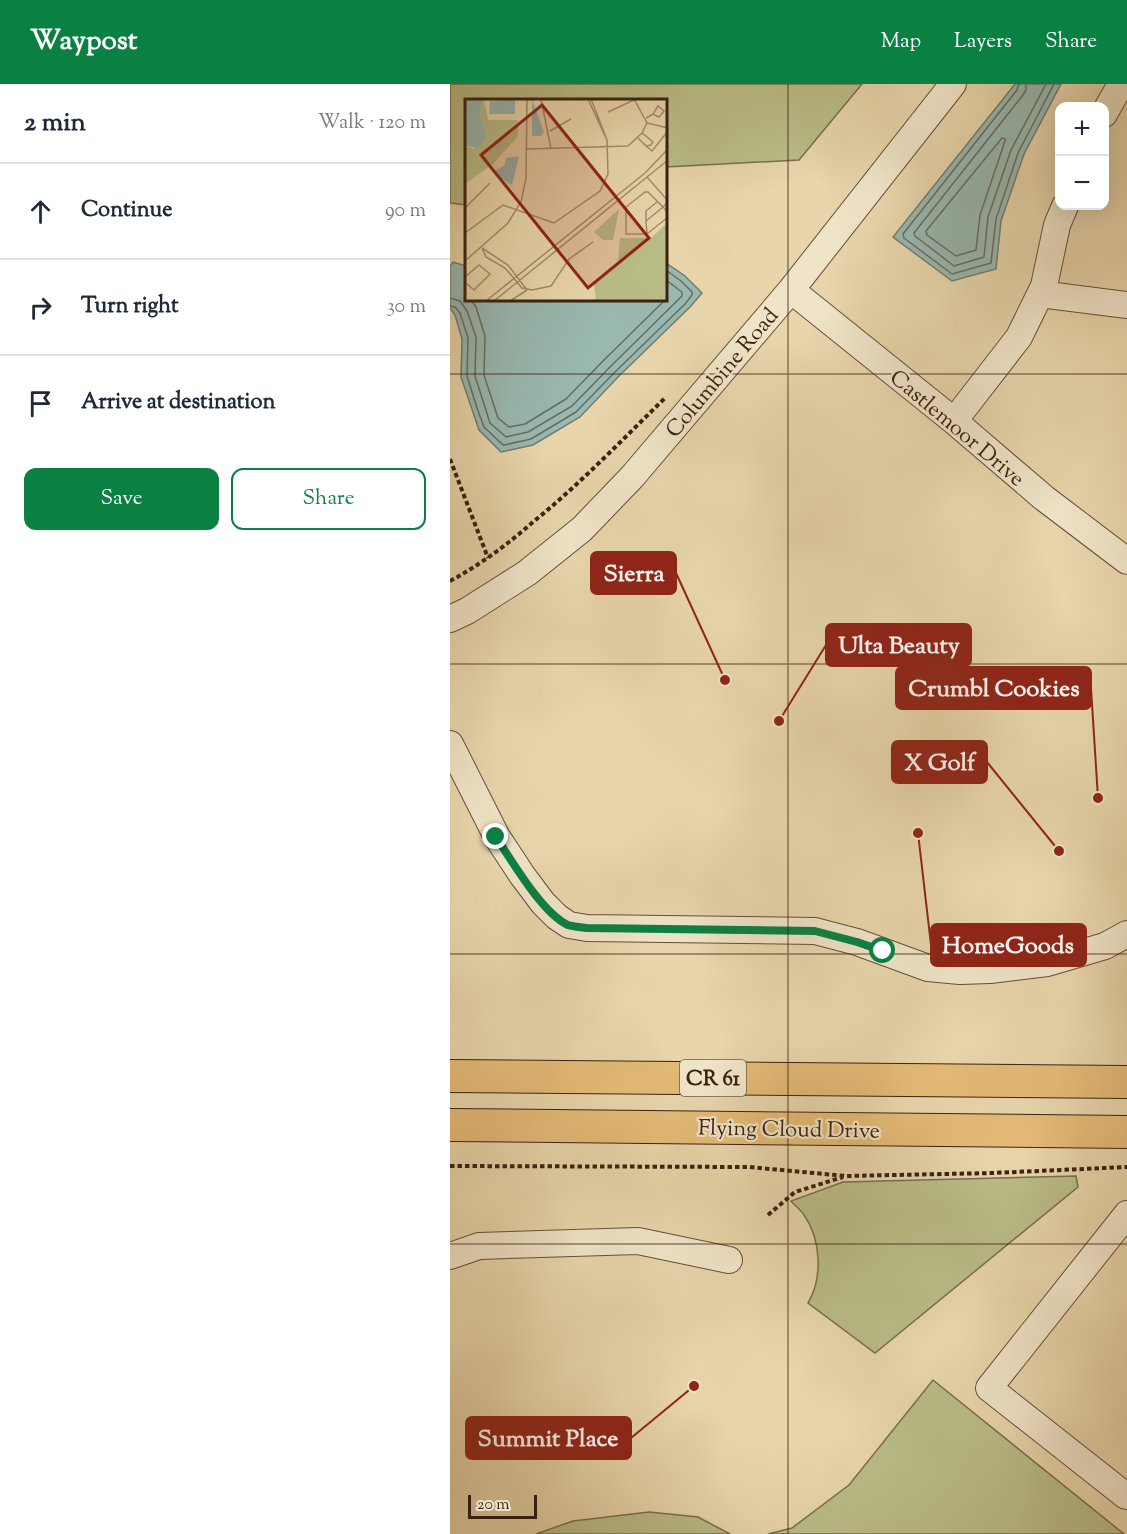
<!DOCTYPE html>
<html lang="en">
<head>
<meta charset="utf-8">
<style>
  body { margin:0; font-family:"Sorts Mill Goudy",serif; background:#f6f6f7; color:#1f2937 }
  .controls { position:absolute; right:18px; top:18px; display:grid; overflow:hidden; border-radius:12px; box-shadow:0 6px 24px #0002 }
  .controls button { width:54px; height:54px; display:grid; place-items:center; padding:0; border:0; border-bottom:2px solid #e0e1e3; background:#fff; color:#1f2937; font:30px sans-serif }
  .scale { position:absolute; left:18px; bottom:15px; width:69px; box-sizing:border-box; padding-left:6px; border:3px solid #3a2111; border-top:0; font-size:16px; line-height:21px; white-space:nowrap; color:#3a2111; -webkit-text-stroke:4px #f0e4c8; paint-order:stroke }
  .stop { position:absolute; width:18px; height:18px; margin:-14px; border:4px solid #0b8043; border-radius:50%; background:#fff }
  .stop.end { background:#0b8043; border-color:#fff; box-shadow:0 2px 6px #0008 }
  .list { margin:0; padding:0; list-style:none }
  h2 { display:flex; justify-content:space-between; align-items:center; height:78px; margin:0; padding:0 24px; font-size:26px }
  h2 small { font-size:20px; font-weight:400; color:#747a83 }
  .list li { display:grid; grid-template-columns:39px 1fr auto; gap:18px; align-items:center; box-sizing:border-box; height:96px; padding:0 24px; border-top:2px solid #e0e1e3 }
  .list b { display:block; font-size:22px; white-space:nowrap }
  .list em { font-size:20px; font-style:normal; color:#747a83 }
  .actions { display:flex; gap:12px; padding:18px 24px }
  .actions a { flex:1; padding:14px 0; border:2px solid #0b8043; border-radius:12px; text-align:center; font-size:21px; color:#0b8043 }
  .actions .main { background:#0b8043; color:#fff }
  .icon { flex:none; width:33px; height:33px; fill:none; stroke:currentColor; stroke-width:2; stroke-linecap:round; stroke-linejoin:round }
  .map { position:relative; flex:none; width:677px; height:1450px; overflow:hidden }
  header { display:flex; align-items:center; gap:36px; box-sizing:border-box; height:84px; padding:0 30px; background:#0b8043; color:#fff }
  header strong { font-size:28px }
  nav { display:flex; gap:33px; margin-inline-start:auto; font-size:21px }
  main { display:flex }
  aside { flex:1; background:#fff }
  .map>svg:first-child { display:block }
  .green { fill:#b9bc87; stroke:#7a6e4c; stroke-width:1.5 }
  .water { fill:#98b8b0; stroke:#727c70; stroke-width:1.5 }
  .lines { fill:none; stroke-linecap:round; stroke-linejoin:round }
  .shore { stroke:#696c60; stroke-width:1.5 }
  .minor-casing { stroke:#664e38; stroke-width:28 }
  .major-casing { stroke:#3a2111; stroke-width:34 }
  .path { stroke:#3a2111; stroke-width:4; stroke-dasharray:4.5 3; stroke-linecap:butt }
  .minor { stroke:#f0e4c8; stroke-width:26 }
  .major { stroke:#e4ba76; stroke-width:32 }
  .route { stroke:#0b8043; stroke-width:8 }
  .grid { fill:none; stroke:#3a2111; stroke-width:1.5; stroke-opacity:0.55 }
  .labels { text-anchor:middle; stroke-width:4.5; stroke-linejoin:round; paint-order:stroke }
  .shield { fill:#f0e4c8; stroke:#715c48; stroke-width:1.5 }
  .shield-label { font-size:21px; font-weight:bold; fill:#3a2111 }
  .street-label { font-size:22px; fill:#3a2111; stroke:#f0e4c8 }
  .inset-road { fill:none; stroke:#a28d6d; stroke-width:1.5 }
  .view { fill:#8f2418; fill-opacity:0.15; stroke:#8f2418; stroke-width:3 }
  .inset-edge { fill:none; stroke:#3a2111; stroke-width:3 }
  .leader { fill:none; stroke:#8f2418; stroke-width:2 }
  .callout-dot { fill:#8f2418; stroke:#f0e4c8; stroke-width:2 }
  .callout { fill:#8f2418; stroke:#8f2418; stroke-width:2 }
  .callout-label { font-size:24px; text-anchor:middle; font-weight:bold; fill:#fff }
</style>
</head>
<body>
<header>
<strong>Waypost</strong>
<nav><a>Map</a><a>Layers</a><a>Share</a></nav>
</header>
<main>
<aside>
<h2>2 min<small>Walk · 120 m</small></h2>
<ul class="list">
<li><svg class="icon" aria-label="ahead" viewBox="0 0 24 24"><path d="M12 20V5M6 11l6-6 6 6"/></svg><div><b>Continue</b></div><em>90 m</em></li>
<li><svg class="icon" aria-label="right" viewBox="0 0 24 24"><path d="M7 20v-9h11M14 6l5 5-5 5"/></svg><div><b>Turn right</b></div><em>30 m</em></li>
<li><svg class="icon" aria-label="arrive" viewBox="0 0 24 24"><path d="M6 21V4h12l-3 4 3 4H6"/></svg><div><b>Arrive at destination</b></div></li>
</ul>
<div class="actions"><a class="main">Save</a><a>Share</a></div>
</aside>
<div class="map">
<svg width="677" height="1450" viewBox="0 0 677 1450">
  <rect width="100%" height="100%" fill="#e8d5ab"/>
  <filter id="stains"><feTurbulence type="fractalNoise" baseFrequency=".00333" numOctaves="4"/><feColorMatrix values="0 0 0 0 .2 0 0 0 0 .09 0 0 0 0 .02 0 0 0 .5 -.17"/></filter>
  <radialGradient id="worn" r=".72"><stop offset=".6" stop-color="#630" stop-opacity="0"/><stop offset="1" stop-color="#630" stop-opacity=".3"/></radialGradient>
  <path class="green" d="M0,0H412L349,76L216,83V16H16V121L0,119Z
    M626,1092L628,1103L425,1269L358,1219C373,1194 371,1155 354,1131C351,1126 345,1122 341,1117L393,1098Z
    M483,1296L674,1450H318L342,1444L399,1401Z
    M199,1428L248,1433L280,1450H86L123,1437Z"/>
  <path class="water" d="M565,0H611L574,70L551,137L546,185L502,197L443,153Z
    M3,178L16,182V216H216V179L235,192L252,209L240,223L169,292L130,333L83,361L51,368L29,346L11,293L12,255L5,231L0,224V182Z"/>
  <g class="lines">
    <path class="shore" d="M569,0L567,6L453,150L454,154L502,190L541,179L546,135L568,69L604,0
      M576,0V6L573,11L464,149L465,152L504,182L534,173L538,133L561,66L596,0
      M552,54L555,55V57L530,131L526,166L506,172L477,151L476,147Z
      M0,214L10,217L17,227L26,253L25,292L40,339L56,353L78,348L122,322L160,283L232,212V208L216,196
      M21,216L26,223L35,252L34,291L48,334L59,343L75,340L116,315L153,277L215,216
      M0,222L5,223L10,229L18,254L17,292L27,324L34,343L52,360L54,361L81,355L126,328L165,288L235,220L242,211V208L231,197L216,186"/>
    <g class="minor-casing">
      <path id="minor" d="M654,30L671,0
        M341,206L504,337L594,414L677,477
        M590,210L677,221
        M504,337L569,253L594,202L607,141L615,122
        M0,535L17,527L77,489L132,445L182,393L341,206L503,0
        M0,660L47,753L72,791L93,819L107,833L119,841L137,844L365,847L407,858L478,884L510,887L540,886L597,879L655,862L677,850
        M677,1130L539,1304L676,1412L677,1411
        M0,1172L29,1162L188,1157L279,1176"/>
    </g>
    <g class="major-casing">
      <path id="major" d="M0,992L677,998
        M0,1041L677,1048"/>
    </g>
    <path class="path" d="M0,375L38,474
      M0,497C30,481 58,460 83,438C130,400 172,356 215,314
      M0,1082L299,1083L396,1092L543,1089L677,1083
      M318,1131L345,1108L393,1093"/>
    <use href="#minor" class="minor"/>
    <use href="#major" class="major"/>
  </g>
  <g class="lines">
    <path class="route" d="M46,753C62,777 92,829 118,841C124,843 131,843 137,844L365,847L407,858L433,867"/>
  </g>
  <path class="grid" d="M338,0V1450M0,290H677M0,580H677M0,870H677M0,1160H677"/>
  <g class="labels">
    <rect class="shield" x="230" y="976" width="66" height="36" rx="4.5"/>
    <g class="shield-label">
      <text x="263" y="1001">CR 61</text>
    </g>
    <g class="street-label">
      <text transform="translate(271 288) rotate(-50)" y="8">Columbine Road</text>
      <text transform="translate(508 343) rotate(40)" y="8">Castlemoor Drive</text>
      <text transform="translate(339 1044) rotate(1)" y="8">Flying Cloud Drive</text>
    </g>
  </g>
  <g transform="translate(15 15)">
    <rect width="202" height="202" fill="#e8d5ab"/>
    <path d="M19,0L23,21H53V37L29,64L0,85V47L8,50L19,29L15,15ZM154,110L148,141H138L129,133ZM202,124V202H131L129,185L153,163L155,139H186Z" fill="#b9bc87"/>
    <path d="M0,0H19L15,15L21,38L15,49L0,47ZM50,0V15H24L25,2ZM67,0L79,33L76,37H67ZM54,57L47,86L30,76L29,72L40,66L41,59Z" fill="#98b8b0"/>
    <path class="inset-road" d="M76,0L86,50M123,0L141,39M143,13L169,1M181,19L188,15L194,18L199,12L193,7L188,15M182,24L203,29M85,32L106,20M173,39L181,47L186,46L188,43L177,34M181,47L187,52L203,32M62,50L163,47L177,34L182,24L169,0M182,78L203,102M203,103L198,108L181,122L182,135H161V108L180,93H183L198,108L203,114M0,109L25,84M181,122V112L192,103M0,134L38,106L89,124L135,92L143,75L142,41L126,0M182,135L203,118M17,149L21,158L40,169L57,189L67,191L86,187L104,160L128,143M17,149L43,166L62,191M0,162L43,124L56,103L61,79L62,0M0,178L14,166L25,175L9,191L0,183M21,202L180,74L203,50M29,202L203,61M45,202L62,191"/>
    <path class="view" d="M77,6L184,139L123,189L16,56Z"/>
    <rect width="202" height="202" class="inset-edge"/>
  </g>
  <path class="leader" d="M275 596L226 489M329 637L376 561M648 714L641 604M609 767L537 678M468 749L481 861M244 1302L181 1354"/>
  <g class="callout-dot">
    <circle cx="275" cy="596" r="6"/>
    <circle cx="329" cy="637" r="6"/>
    <circle cx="648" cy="714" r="6"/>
    <circle cx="609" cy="767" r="6"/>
    <circle cx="468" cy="749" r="6"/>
    <circle cx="244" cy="1302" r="6"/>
  </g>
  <g class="callout">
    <rect x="141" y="468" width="85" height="42" rx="6"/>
    <rect x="376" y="540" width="145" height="42" rx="6"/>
    <rect x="446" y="583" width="195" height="42" rx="6"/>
    <rect x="442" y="657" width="95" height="42" rx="6"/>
    <rect x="481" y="840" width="155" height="42" rx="6"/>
    <rect x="16" y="1333" width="165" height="42" rx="6"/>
  </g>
  <g class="callout-label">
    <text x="184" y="497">Sierra</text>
    <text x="449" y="569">Ulta Beauty</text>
    <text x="544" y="612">Crumbl Cookies</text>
    <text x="490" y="686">X Golf</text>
    <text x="558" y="869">HomeGoods</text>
    <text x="98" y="1362">Summit Place</text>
  </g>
  <rect width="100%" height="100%" filter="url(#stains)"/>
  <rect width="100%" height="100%" fill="url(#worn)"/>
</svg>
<div class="controls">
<button>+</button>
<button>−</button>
</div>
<div class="scale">20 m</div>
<div class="stop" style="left:433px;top:867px"></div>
<div class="stop end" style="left:46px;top:753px"></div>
</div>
</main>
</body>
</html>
